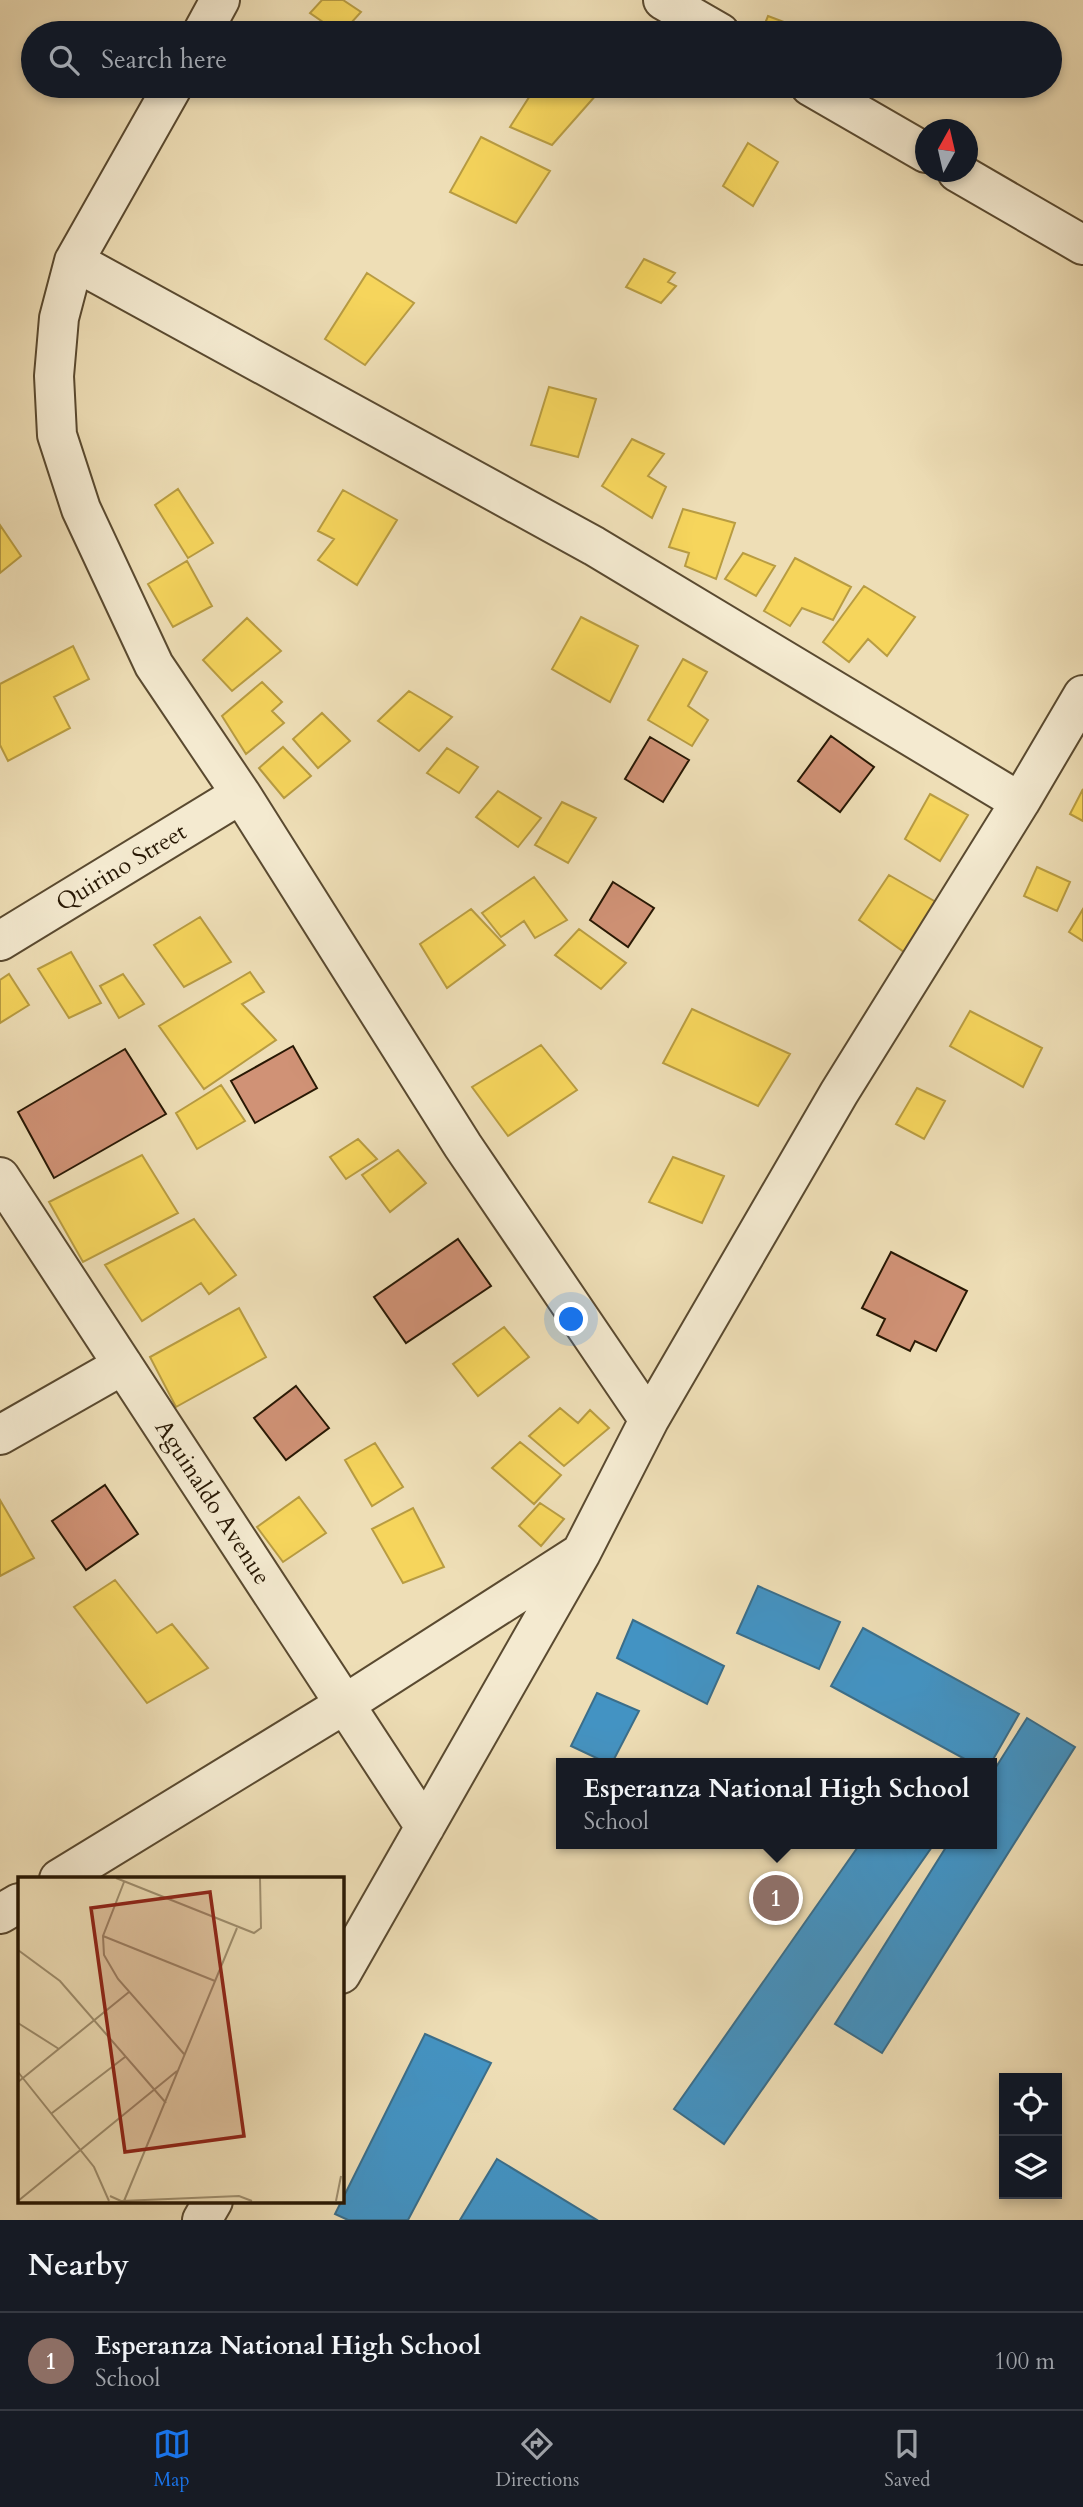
<!DOCTYPE html>
<html lang="en">
<head>
<meta charset="utf-8">
<style>
  body { margin:0; font-family:Cardo,serif; background:#242831; color:#f1f3f6 }
  .controls { position:absolute; right:21px; bottom:21px; display:grid; overflow:hidden; border-radius:0px; box-shadow:0 4px 10px #0003 }
  .controls button { width:63px; height:63px; display:grid; place-items:center; padding:0; border:0; border-bottom:2px solid #363941; background:#171b24; color:#f1f3f6; font:35px sans-serif }
  .compass { position:absolute; left:915px; top:119px; width:63px; height:63px; border-radius:50%; background:#171b24; box-shadow:0 4px 10px #0003; rotate:8deg }
  .you { position:absolute; left:572px; top:1320px; width:24px; height:24px; margin:-18px; border:5px solid #fff; border-radius:50%; background:#1a73e8; box-shadow:0 0 0 10px #1a73e833 }
  .badge { display:grid; place-items:center; width:46px; height:46px; border-radius:50%; background:#1a73e8; color:#fff; font-size:23px; font-weight:700 }
  .pin { position:absolute; translate:-50% -50%; border:4px solid #fff; box-shadow:0 2px 7px #0006 }
  .popup { position:absolute; left:556px; top:1758px; width:441px; height:91px; box-sizing:border-box; display:grid; place-content:center; border-radius:0px; background:#171b24; filter:drop-shadow(0 2px 5px #0005); font-size:23px; white-space:nowrap; color:#9ea1a6 }
  .popup b { font-size:26px; color:#f1f3f6 }
  .popup::after { content:''; position:absolute; left:50%; top:100%; margin-left:-14px; border:14px solid transparent; border-top-color:#171b24 }
  .list { margin:0; padding:0; list-style:none }
  h2 { display:flex; justify-content:space-between; align-items:center; height:91px; margin:0; padding:0 28px; font-size:30px }
  h2 small { font-size:23px; font-weight:400; color:#9ea1a6 }
  .list li { display:grid; grid-template-columns:46px 1fr auto; gap:21px; align-items:center; box-sizing:border-box; height:98px; padding:0 28px; border-top:2px solid #363941 }
  .list b { display:block; font-size:26px; white-space:nowrap }
  .list p { margin:0; font-size:23px; white-space:nowrap; color:#9ea1a6 }
  .list em { font-size:23px; font-style:normal; color:#9ea1a6 }
  .icon { flex:none; width:38px; height:38px; fill:none; stroke:currentColor; stroke-width:2; stroke-linecap:round; stroke-linejoin:round }
  .map { position:relative; flex:none; width:1083px; height:2220px; overflow:hidden }
  .search { position:absolute; background:#171b24; box-shadow:0 4px 10px #0003; left:21px; right:21px; top:21px; height:77px; display:flex; align-items:center; gap:18px; box-sizing:border-box; padding:0 24px; border-radius:38px; color:#9ea1a6; font-size:26px }
  .sheet { height:189px; background:#171b24 }
  nav { display:flex; justify-content:space-around; align-items:center; box-sizing:border-box; height:98px; border-top:2px solid #363941; background:#171b24; font-size:19px; color:#9ea1a6 }
  nav a { display:grid; justify-items:center; gap:4px }
  nav .on { color:#1a73e8 }
  .map>svg:first-child { display:block }
  .homes { fill:#f6d55c; stroke:#b89c42; stroke-width:2 }
  .schools { fill:#4393c3; stroke:#3b6e8a; stroke-width:2 }
  .building { fill:#d09276; stroke:#281804; stroke-width:2 }
  .lines { fill:none; stroke-linecap:round; stroke-linejoin:round }
  .street-casing { stroke:#5a4a30; stroke-width:42 }
  .street { stroke:#f4ead0; stroke-width:38 }
  .labels { text-anchor:middle; stroke-width:7; stroke-linejoin:round; paint-order:stroke }
  .street-label { font-size:24px; fill:#281804; stroke:#f4ead0 }
  .inset-road { fill:none; stroke:#9f8f6f; stroke-width:2 }
  .view { fill:#8f2418; fill-opacity:0.15; stroke:#8f2418; stroke-width:3.5 }
  .inset-edge { fill:none; stroke:#281804; stroke-width:3.5 }
</style>
</head>
<body>
<div class="map">
<svg width="1083" height="2220" viewBox="0 0 1083 2220">
  <rect width="100%" height="100%" fill="#eedeb6"/>
  <filter id="stains"><feTurbulence type="fractalNoise" baseFrequency=".00286" numOctaves="4"/><feColorMatrix values="0 0 0 0 .2 0 0 0 0 .09 0 0 0 0 .02 0 0 0 .5 -.17"/></filter>
  <radialGradient id="worn" r=".72"><stop offset=".6" stop-color="#630" stop-opacity="0"/><stop offset="1" stop-color="#630" stop-opacity=".3"/></radialGradient>
  <path class="homes" d="M322,0H343L361,12L342,33H339L310,13Z
    M768,16L800,28L798,33H761Z
    M270,86H287L283,93Z
    M517,86H581L597,94L552,145L510,127L531,94Z
    M481,137L550,171L516,223L450,192Z
    M748,143L778,162L753,206L723,186Z
    M644,259L675,273L668,282L676,286L661,303L626,287Z
    M367,273L414,303L365,365L325,339Z
    M549,387L596,399L578,457L531,445Z
    M632,439L664,454L648,476L666,487L652,518L602,486Z
    M178,489L213,543L188,558L155,505Z
    M343,490L397,520L357,585L318,560L334,539L318,531Z
    M683,509L735,523L716,579L685,566L689,553L669,547Z
    M0,525L21,556L0,573Z
    M743,553L775,566L756,596L725,579Z
    M795,558L851,587L833,620L802,608L790,626L764,611Z
    M187,561L212,606L173,627L148,584Z
    M864,586L915,617L887,656L868,639L849,662L823,642Z
    M581,617L638,646L610,702L552,669Z
    M247,618L281,651L232,691L203,660Z
    M73,646L89,679L54,697L70,728L8,761L0,745V684Z
    M683,659L707,672L688,706L708,720L692,746L648,720Z
    M262,682L282,702L272,711L284,723L246,754L222,716Z
    M409,691L452,717L419,751L378,721Z
    M322,713L350,741L318,768L293,739Z
    M283,747L311,776L284,798L259,768Z
    M447,748L478,767L459,793L427,773Z
    M1083,789V821L1070,814Z
    M498,791L541,818L518,847L476,817Z
    M930,794L968,815L940,861L905,839Z
    M562,802L596,818L568,863L535,845Z
    M1037,867L1070,882L1057,911L1024,896Z
    M889,875L936,902L904,952L859,920Z
    M534,877L567,920L535,938L524,921L501,937L482,913Z
    M471,909L505,945L447,988L420,944Z
    M1083,909V941L1069,932Z
    M200,917L231,962L184,987L154,945Z
    M579,929L626,963L601,989L555,955Z
    M71,952L101,1003L69,1018L38,969Z
    M250,972L264,992L242,1004L276,1040L204,1089L159,1026Z
    M9,974L29,1005L0,1023V980Z
    M123,974L144,1004L119,1018L100,986Z
    M692,1009L790,1054L758,1106L663,1063Z
    M970,1011L1042,1048L1023,1087L950,1046Z
    M541,1045L577,1090L508,1136L472,1087Z
    M221,1085L245,1121L197,1149L176,1113Z
    M917,1088L945,1101L924,1139L896,1124Z
    M358,1139L377,1159L346,1179L330,1157Z
    M398,1150L426,1183L390,1212L362,1175Z
    M142,1155L178,1213L83,1262L49,1202Z
    M673,1157L724,1176L702,1223L649,1202Z
    M194,1219L236,1275L209,1294L201,1283L142,1321L105,1265Z
    M239,1308L266,1357L176,1407L150,1357Z
    M504,1327L529,1357L478,1396L453,1364Z
    M560,1408L578,1423L590,1410L609,1428L564,1466L529,1436Z
    M520,1442L561,1475L534,1504L492,1468Z
    M375,1443L403,1487L372,1506L345,1460Z
    M299,1497L326,1533L283,1562L257,1527Z
    M0,1500L34,1558L0,1576Z
    M540,1503L564,1519L541,1546L519,1526Z
    M413,1508L444,1567L403,1583L372,1529Z
    M115,1580L157,1633L172,1624L208,1668L147,1703L74,1607Z"/>
  <path class="schools" d="M758,1586L840,1622L819,1669L737,1633Z
    M633,1620L724,1666L707,1704L617,1658Z
    M863,1628L1019,1714L991,1763H972L831,1686Z
    M597,1693L639,1711L612,1763H607L571,1746Z
    M1027,1718L1075,1747L882,2053L835,2024L948,1844H991V1775Z
    M860,1844H934L724,2144L674,2109Z
    M425,2034L491,2063L408,2220H348L335,2214Z
    M497,2159L597,2220H460Z"/>
  <path class="building" d="M831,736L874,767L840,812L798,781Z
    M650,737L689,760L663,802L625,779Z
    M613,882L654,908L628,947L590,920Z
    M293,1046L317,1088L255,1123L231,1081Z
    M125,1049L166,1114L54,1178L18,1112Z
    M458,1239L491,1286L406,1343L374,1297Z
    M891,1252L967,1291L936,1351L915,1341L910,1351L877,1335L885,1319L862,1308Z
    M296,1386L329,1428L286,1460L254,1418Z
    M105,1485L138,1534L86,1570L52,1521Z"/>
  <g class="lines">
    <g class="street-casing">
      <path id="street" d="M663,0L720,33
        M202,33L220,0
        M173,86L74,261L59,318L54,376L57,435L81,509L154,665L241,794L463,1146L649,1420
        M810,86L926,153
        M957,172L1083,245
        M74,261L594,546L1020,802
        M0,941L241,794
        M0,1177L425,1827
        M0,1435L123,1365
        M59,1879L345,1704L576,1556
        M0,1914L19,1903
        M341,1974L581,1553L649,1420L839,1093L1020,802L1083,695
        M202,2220L213,2201"/>
    </g>
    <use href="#street" class="street"/>
  </g>
  <g class="labels">
    <g class="street-label">
      <text transform="translate(121 867) rotate(-31)" y="8">Quirino Street</text>
      <text transform="translate(213 1502) rotate(57)" y="8">Aguinaldo Avenue</text>
    </g>
  </g>
  <g transform="translate(18 1877)">
    <rect width="326" height="326" fill="#eedeb6"/>
    <path class="inset-road" d="M98,1L236,56L243,51L242,1M106,5L85,59L86,78L100,102L166,177M85,59L197,104M0,73L42,104L148,226M0,146L41,172M0,195L76,290L91,324M0,205L111,115M34,236L107,180M92,319L103,324L221,319L234,324M0,324L159,194M106,324L219,51M318,324L323,299"/>
    <path class="view" d="M192,15L226,259L107,275L73,31Z"/>
    <rect width="326" height="326" class="inset-edge"/>
  </g>
  <rect width="100%" height="100%" filter="url(#stains)"/>
  <rect width="100%" height="100%" fill="url(#worn)"/>
</svg>
<div class="controls">
<button><svg class="icon" aria-label="locate" viewBox="0 0 24 24"><circle cx="12" cy="12" r="6"/><path d="M12 2v4M12 18v4M2 12h4M18 12h4"/></svg></button>
<button><svg class="icon" aria-label="layers" viewBox="0 0 24 24"><path d="M12 4l9 5-9 5-9-5zM3 14l9 5 9-5"/></svg></button>
</div>
<svg class="compass" viewBox="-18 -18 36 36"><path d="M0-13l5 13h-10z" fill="#e53935"/><path d="M0 13l5-13h-10z" fill="#9ea1a6"/></svg>
<div class="you"></div>
<div class="pin badge" style="left:776px;top:1898px;background:#8d6e63">1</div>
<div class="popup"><b>Esperanza National High School</b>School</div>
<div class="search"><svg class="icon" aria-label="search" viewBox="0 0 24 24"><circle cx="10" cy="10" r="6"/><path d="M15 15l6 6"/></svg>Search here</div>
</div>
<section class="sheet">
<h2>Nearby<small></small></h2>
<ul class="list">
<li><span class="badge" style="background:#8d6e63">1</span><div><b>Esperanza National High School</b><p>School</p></div><em>100 m</em></li>
</ul>
</section>
<nav>
<a class="on"><svg class="icon" aria-label="map" viewBox="0 0 24 24"><path d="M3 6l6-2 6 2 6-2v14l-6 2-6-2-6 2zM9 4v14M15 6v14"/></svg>Map</a>
<a><svg class="icon" aria-label="directions" viewBox="0 0 24 24"><path d="M12 3l9 9-9 9-9-9zM9 14v-3h6M13 9l2 2-2 2"/></svg>Directions</a>
<a><svg class="icon" aria-label="saved" viewBox="0 0 24 24"><path d="M7 4h10v16l-5-4-5 4z"/></svg>Saved</a>
</nav>
</body>
</html>
